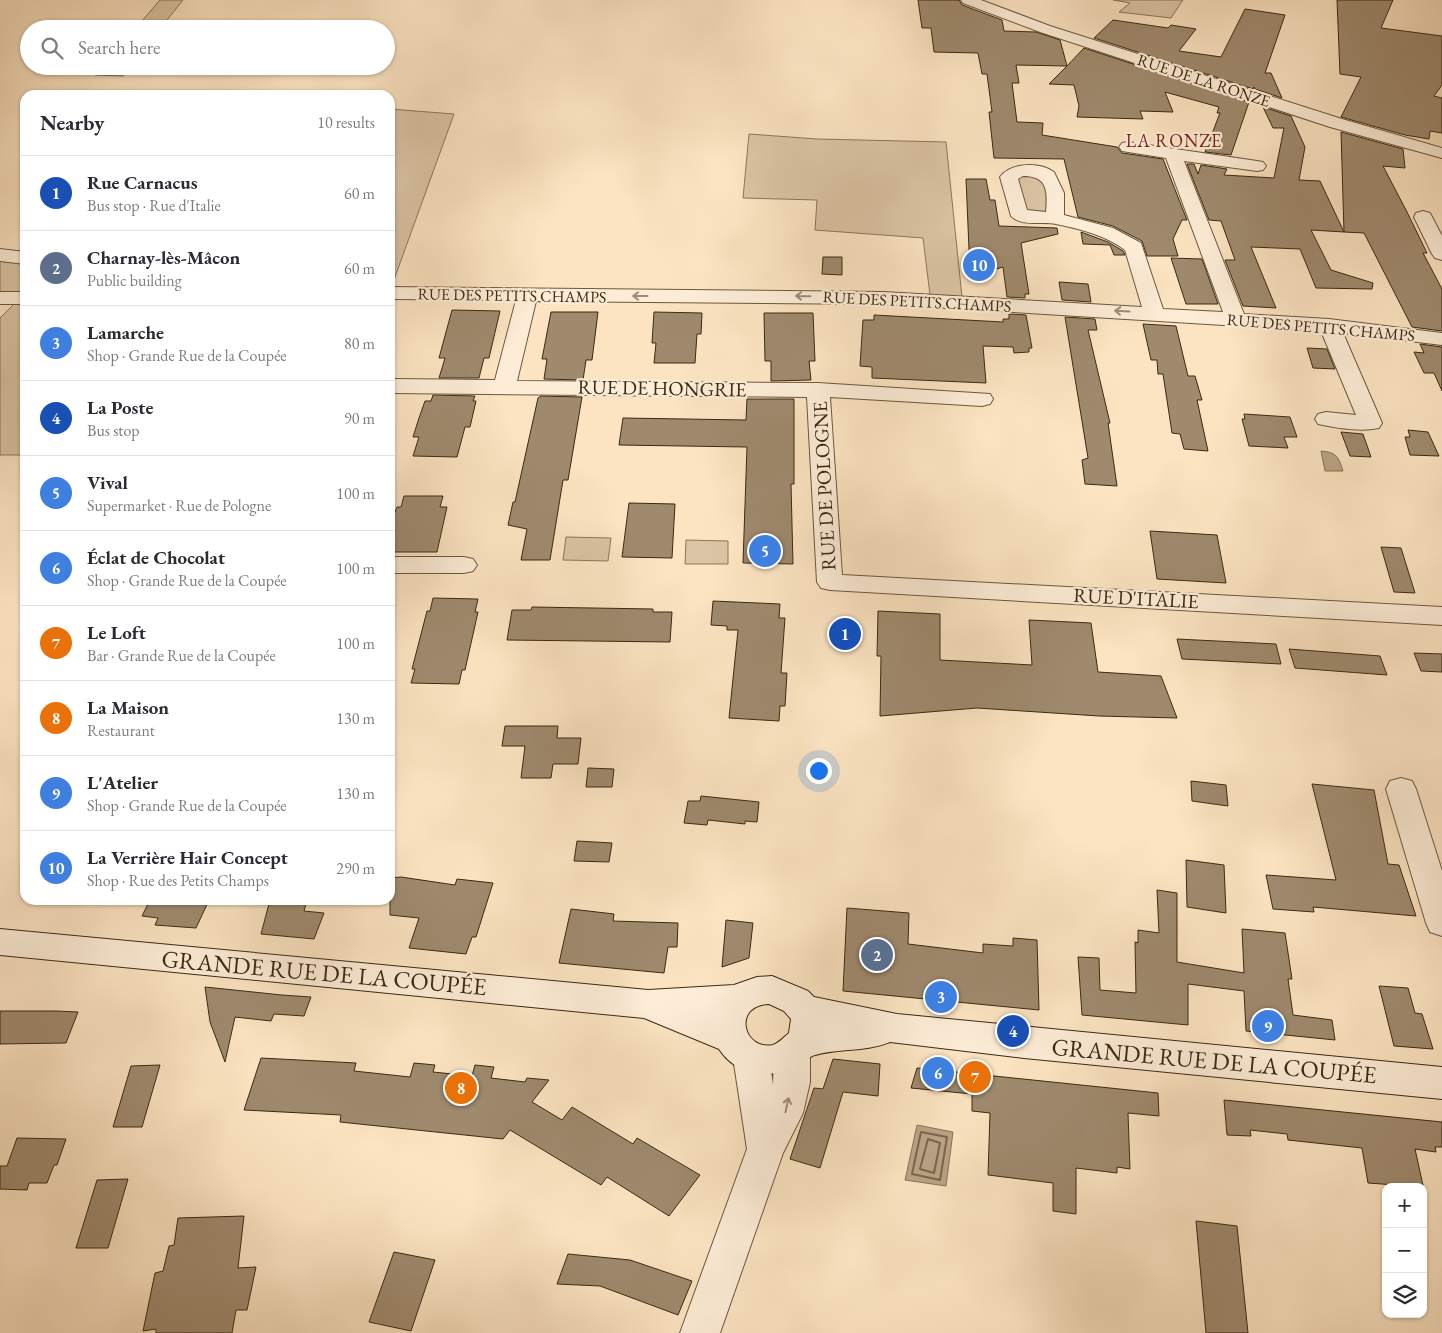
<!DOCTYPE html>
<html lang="en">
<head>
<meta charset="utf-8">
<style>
  body { margin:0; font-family:"EB Garamond",serif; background:#f2f2f3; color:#2b2b33 }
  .controls { position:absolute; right:15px; bottom:15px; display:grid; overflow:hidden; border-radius:10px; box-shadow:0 1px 4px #0004 }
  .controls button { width:45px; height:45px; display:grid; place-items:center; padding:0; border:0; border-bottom:1px solid #e1e1e2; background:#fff; color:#2b2b33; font:25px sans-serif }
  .you { position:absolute; left:818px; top:770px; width:18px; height:18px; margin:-12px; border:4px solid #fff; border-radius:50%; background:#1a73e8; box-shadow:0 0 0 8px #1a73e833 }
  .badge { display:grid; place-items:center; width:32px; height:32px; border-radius:50%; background:#b45309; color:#fff; font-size:16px; font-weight:700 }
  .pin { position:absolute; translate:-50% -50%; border:2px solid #fff; box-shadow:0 1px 5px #0006 }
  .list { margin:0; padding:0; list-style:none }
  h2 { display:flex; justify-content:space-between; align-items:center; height:65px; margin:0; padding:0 20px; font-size:21px }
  h2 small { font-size:16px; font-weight:400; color:#7c7c81 }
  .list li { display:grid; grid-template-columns:32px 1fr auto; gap:15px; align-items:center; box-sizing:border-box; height:75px; padding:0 20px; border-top:1px solid #e1e1e2 }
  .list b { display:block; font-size:19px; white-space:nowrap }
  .list p { margin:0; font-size:16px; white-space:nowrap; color:#7c7c81 }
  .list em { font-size:16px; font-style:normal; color:#7c7c81 }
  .icon { flex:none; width:28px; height:28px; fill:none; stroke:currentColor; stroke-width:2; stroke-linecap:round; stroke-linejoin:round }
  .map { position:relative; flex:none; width:1442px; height:1333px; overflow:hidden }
  .search { position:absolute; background:#fff; box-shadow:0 1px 4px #0004; left:20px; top:20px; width:375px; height:55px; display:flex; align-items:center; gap:12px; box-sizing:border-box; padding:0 18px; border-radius:28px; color:#7c7c81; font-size:19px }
  .panel { position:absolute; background:#fff; box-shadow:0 1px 4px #0004; left:20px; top:90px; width:375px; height:815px; border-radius:15px }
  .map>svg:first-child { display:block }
  .green { fill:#dbc4a4; stroke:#8b765b }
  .water { fill:#baa486; stroke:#877358 }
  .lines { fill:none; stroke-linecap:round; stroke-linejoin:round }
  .shore { stroke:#7a664c; stroke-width:2 }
  .building { fill:#9f8a6e; stroke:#3b2912 }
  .minor-casing { stroke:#6b583e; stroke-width:2 }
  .secondary-casing { stroke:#3b2912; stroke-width:2 }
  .minor { fill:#fdedd7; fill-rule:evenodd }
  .secondary { fill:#fdedd7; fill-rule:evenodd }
  .oneway { stroke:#9c8b74 }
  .labels { text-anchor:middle; stroke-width:4.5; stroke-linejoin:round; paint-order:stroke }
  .far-street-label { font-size:16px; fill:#3b2912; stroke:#fdedd7 }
  .far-neighbourhood-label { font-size:18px; letter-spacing:1px; fill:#7a1f14; stroke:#fdedd7 }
  .street-label { font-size:20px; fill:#3b2912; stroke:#fdedd7 }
  .near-street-label { font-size:24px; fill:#3b2912; stroke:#fdedd7 }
</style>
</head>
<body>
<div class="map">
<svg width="1442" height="1333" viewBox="0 0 1442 1333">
  <rect width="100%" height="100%" fill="#fce4c2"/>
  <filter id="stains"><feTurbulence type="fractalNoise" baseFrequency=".004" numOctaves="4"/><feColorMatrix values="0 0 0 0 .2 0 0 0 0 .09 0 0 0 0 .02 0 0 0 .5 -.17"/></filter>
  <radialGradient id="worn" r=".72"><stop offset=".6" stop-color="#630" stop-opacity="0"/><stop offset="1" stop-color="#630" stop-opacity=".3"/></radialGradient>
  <path class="green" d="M160,0H183L160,29H135Z
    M1113,0H1183L1171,18L1119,12L1130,3Z
    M103,66H131L123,76L95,75Z
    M390,109L454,114L391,288H390Z
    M749,134L817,139L946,142L962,297L930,295L923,238L815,230L817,200L743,198Z
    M1018,174L1044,177L1050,211L1048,214H1026L1015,181Z
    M0,259L25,262V294H0Z
    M14,304H25V455H0V318Z
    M566,537L611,538L608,561L563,560Z
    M686,540L728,541V564H685Z"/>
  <path class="water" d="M1321,451C1336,452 1339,457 1343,471H1325Z
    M917,1125L953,1132L946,1186L905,1180Z"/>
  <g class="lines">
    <path class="shore" d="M921,1132L947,1137L940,1180L912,1174Z
      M928,1139L940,1143L934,1173L920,1169Z"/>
  </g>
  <path class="building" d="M918,0H959L962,5L1002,20L1004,31L1036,32L1060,40L1067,66L1084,48L1249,102L1231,155L1205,152L1220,113H1217L1219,107L1165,92L1173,112L1140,111L1143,119L1077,117L1079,106L1074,85L1049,84L1067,66L1016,65L1019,83H1012L1017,122L1043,123L1042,135L1117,147L1122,153L1163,159L1187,220H1182L1173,239L1178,256H1147L1142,241L1113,226L1078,217L1064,159L994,158L989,112H992L987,74H982L978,53L934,52L931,28H922Z
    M1337,0H1393L1381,28L1442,36V85L1434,96L1442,98V133L1430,131L1429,139L1405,135L1341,117L1361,77L1340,74Z
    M1245,9L1285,15L1265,73H1271L1282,98L1255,89L1254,87L1253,89L1094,38L1113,20L1168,28L1171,25L1196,29L1179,51L1221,57Z
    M1263,107L1291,116L1305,147L1299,180L1320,181L1344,232L1311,230L1331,270L1373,283L1372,289L1316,288L1300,249L1251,247L1276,308L1243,306L1225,260H1235L1221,221L1209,220L1187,164H1194L1198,174L1201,165L1227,169L1224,175L1274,178L1284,128H1273Z
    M1341,132L1403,149L1405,168L1383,166L1407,212L1427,253H1423L1442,289V331L1412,327L1364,233L1344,232Z
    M966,179H986L990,200H995L999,226L1057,228L1058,234L1021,243L1029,294H1025V298L1007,297L1003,267L984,273L970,272Z
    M1081,232L1108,242L1123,251L1125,255H1114L1110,245L1083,244Z
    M823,257H842V275L822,274Z
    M1171,258L1202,259L1218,304H1186Z
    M1059,282L1088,284L1091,302L1062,300Z
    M452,310L500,311L489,358H484L479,378H439L445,358H439Z
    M551,312H598L592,360H586L583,380L544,379L547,359H542Z
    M654,312L702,313L701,334H697L695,363H654L656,343H652Z
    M764,313H813L815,361H809L811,380L771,381V361H765Z
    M1009,314L1026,315L1032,348H1029V352L1014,353L1013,347L983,346L986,383L872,378V367L860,366L863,320H874V315L1003,322V319H1009Z
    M1065,317L1095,319L1097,330H1088L1110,423H1108L1117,486L1085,484L1082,460L1088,458Z
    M1143,324L1176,326L1188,376H1195L1202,400H1197L1208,451L1184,449L1180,434L1172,433L1163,374H1158L1157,360H1151Z
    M1420,344L1442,347V391L1434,373H1424L1414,352L1424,353Z
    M1307,348L1327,349L1335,369L1313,368Z
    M433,395L475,396L473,401H476L470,427H465L457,457L413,456L419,437H413L419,418L425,401H431Z
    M541,396L582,397L568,480H563L550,560H521L527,529L508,525L513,502H515L538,398Z
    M747,399H794V484H791L793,564L743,563L747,447L619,445L623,418L746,420Z
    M1244,414L1290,417L1297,437H1284L1288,448L1249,446L1242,419H1245Z
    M1408,430L1428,432L1439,456L1410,455L1405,437H1410Z
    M1341,432L1363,434L1371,457L1350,456Z
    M404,496H443L440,507H447L437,552H390V512H395L397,507H401Z
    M629,503L675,504L672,558L622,557Z
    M1150,531L1217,535L1226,583L1157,579Z
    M1381,547L1401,548L1415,593L1394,592Z
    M433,598L478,599L475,612H478L465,670H462L459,684L411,683L415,669H412L427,611H430Z
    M713,601L780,604L779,618H785L781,673H787L785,706H780L779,721L729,718L738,630H727V626L711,625Z
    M532,607L653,609V612H672L670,642L507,640L512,610H531Z
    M878,611L940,614V660L1032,665L1029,620L1091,623L1098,672L1161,676L1177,718L1099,716L977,708L880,716L881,656H877Z
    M1177,639L1276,644L1281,664L1182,659Z
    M1289,649L1380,656L1387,675L1295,668Z
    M1414,653L1442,654V672L1421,671Z
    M505,726H558L557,738H581L578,764H553L551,778H521L525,746H502Z
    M588,768L614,769L612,787H586Z
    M1191,781L1226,785L1228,806L1192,801Z
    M1312,784L1374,790L1388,864L1399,865L1416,916L1313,907L1314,912L1273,909L1266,875L1336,880Z
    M701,796L759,802L757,822L745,821V824L708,820L707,825L684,823L688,801H700Z
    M577,841L612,843L609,862L574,861Z
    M1186,860L1224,865L1226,913L1187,907Z
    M401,877L455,885L457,879L493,883L476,937H472L466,954L409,948L419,918L390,915V878Z
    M1157,890L1177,893V962L1244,973L1242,929L1285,933L1292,979H1288L1293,1015L1332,1020L1335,1040L1246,1031L1244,991L1188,984V1025L1082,1015L1078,957L1099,958L1100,990L1136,993L1135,942L1138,943V930L1159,933Z
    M150,900H209L196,928L155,925L158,918L142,916Z
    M270,900H307L304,911L324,913L314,939L261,934Z
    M847,908L909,913L908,944L983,953V944L1013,946V938L1037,940L1039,1010L843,991Z
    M571,909L614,914L613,921L678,923L677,947H668L664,973L559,963Z
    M726,920L753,923L749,958L722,967Z
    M1379,986L1408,988L1415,1013L1422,1014L1433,1049L1394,1046Z
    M205,987L282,995L311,997L304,1016L274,1014L271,1021L235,1017L225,1062L210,1022Z
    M0,1011H56L78,1012L66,1043L0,1044Z
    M261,1058L356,1063L354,1071L410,1077L414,1063L435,1065L433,1072L472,1076L475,1065L494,1067L491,1078L525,1082L527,1078L549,1080L532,1102L562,1120L572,1107L633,1144L637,1138L700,1175L669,1216L607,1177L601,1185L510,1130L503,1139L340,1122L341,1115L244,1110Z
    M833,1059L880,1064L878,1096L843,1092L820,1168L790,1159L814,1088L823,1089Z
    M160,1065L142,1127H113L131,1066Z
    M917,1068L1158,1093L1159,1116L1128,1113L1130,1169L1117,1167V1173L1076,1168V1214L1053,1211V1183L988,1175L990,1113L972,1111V1094L911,1088Z
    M1224,1100L1442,1122V1147H1435L1436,1152L1415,1149L1424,1190L1423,1187L1368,1183L1362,1148L1288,1140L1287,1134L1250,1130L1251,1136L1227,1135Z
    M17,1138L66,1139L57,1165H54L47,1183H29L27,1190L0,1189V1166H7Z
    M128,1179L108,1248H76L97,1180Z
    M244,1216L238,1268L256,1267L247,1310H236L232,1333H156V1329L143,1331L155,1273L163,1271L169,1246L174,1245L178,1218Z
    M1196,1221L1237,1226L1248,1333H1206Z
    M394,1252L435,1260L411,1331L369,1322Z
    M568,1254L630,1260L692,1281L678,1315L600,1286L557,1284Z"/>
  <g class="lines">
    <g class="minor-casing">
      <path id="minor" d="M961,0H981L1050,26L1342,119L1442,148V158L1330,127L1040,32L963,3Z
        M1128,142L1257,161L1263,162L1266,166L1263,170L1257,171L1184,161L1244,314L1329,319L1442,333V345L1343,333L1382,423L1379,428C1361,432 1336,428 1318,424L1315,419L1318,414L1326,412L1356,415L1321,331L884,304L536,301L517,381L818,383L990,394L993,399L990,404L982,406L830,397L842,575L1442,607V625L830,590L821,588L817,582L807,397L390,393V379L495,380L516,300L390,299V287L884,292L1142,307L1125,250C1105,235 1080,229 1056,224C1042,221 1022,227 1011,216L1000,177C1011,162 1040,162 1054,172L1064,193V215L1113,228L1141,243L1163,309L1223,312L1166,158L1122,151L1119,147L1122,143ZM1023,176C1047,176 1048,190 1046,212L1027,210L1018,179Z
        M1423,211L1430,213L1442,236V260L1435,258L1432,254L1414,217L1416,213Z
        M0,249L25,252V264L0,261Z
        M0,292H25V304H0Z
        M390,557H464L473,559L477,565L473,571L464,573H390Z
        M1401,778L1412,781L1416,789L1442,871V936L1430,932L1426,923L1386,789L1390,781Z
        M792,1039L804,1043L810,1054V1082L803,1113L783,1153L720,1333H680L747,1149L733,1057L739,1046L751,1042L763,1046L769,1057L773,1085L774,1054L780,1043Z"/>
    </g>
    <g class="secondary-casing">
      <path id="secondary" d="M0,929L648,990L734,985L757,977L772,976L808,991L814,997L897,1014L1442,1067V1099L1024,1058L890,1042C866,1052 840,1048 815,1055C809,1056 805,1063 800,1065C772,1080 737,1077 719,1049L644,1018L0,955ZM769,1004L784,1011L791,1019L789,1033C784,1037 779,1043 773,1045C743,1051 732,1005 769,1004Z"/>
    </g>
    <use href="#minor" class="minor"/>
    <use href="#secondary" class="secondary"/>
  </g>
  <defs><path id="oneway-shaft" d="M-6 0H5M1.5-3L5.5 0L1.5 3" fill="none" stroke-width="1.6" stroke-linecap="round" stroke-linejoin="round" transform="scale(1.25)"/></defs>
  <g class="oneway">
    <use href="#oneway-shaft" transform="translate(640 296) rotate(180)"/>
    <use href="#oneway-shaft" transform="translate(803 296) rotate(-179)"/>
    <use href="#oneway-shaft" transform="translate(1122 311) rotate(-177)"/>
    <use href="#oneway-shaft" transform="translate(787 1105) rotate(-78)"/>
  </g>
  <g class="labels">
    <g class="far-street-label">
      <text transform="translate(1204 80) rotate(18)" y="6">RUE DE LA RONZE</text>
      <text transform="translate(512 295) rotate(1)" y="6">RUE DES PETITS CHAMPS</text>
      <text transform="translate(917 301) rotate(3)" y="6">RUE DES PETITS CHAMPS</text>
      <text transform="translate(1321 327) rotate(5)" y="6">RUE DES PETITS CHAMPS</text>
    </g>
    <g class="far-neighbourhood-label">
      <text x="1174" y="147">LA RONZE</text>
    </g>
    <g class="street-label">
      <text transform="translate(662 388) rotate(1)" y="7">RUE DE HONGRIE</text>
      <text transform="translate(824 486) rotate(-93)" y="7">RUE DE POLOGNE</text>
      <text transform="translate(1136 598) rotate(3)" y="7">RUE D'ITALIE</text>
    </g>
    <g class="near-street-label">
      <text transform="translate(324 973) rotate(5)" y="8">GRANDE RUE DE LA COUPÉE</text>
      <text transform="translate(1214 1061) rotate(5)" y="8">GRANDE RUE DE LA COUPÉE</text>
    </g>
  </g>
  <rect width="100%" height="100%" filter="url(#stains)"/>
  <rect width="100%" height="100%" fill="url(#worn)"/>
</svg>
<div class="controls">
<button>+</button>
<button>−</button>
<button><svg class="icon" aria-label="layers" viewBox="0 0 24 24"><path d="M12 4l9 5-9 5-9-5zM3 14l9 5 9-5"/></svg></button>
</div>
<div class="you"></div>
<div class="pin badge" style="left:845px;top:634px;background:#1a4fb4">1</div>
<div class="pin badge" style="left:877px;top:955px;background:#5c6f8a">2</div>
<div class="pin badge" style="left:941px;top:997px;background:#3f7fe0">3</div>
<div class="pin badge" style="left:1013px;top:1031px;background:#1a4fb4">4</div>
<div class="pin badge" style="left:765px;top:551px;background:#3f7fe0">5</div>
<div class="pin badge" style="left:938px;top:1073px;background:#3f7fe0">6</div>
<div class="pin badge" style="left:975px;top:1077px;background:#e8710a">7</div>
<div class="pin badge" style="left:461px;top:1088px;background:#e8710a">8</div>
<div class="pin badge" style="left:1268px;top:1026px;background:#3f7fe0">9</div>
<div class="pin badge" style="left:979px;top:265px;background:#3f7fe0">10</div>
<div class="search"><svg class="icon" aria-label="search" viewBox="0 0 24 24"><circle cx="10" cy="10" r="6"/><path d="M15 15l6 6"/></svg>Search here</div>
<section class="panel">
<h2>Nearby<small>10 results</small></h2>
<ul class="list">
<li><span class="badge" style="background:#1a4fb4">1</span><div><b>Rue Carnacus</b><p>Bus stop · Rue d'Italie</p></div><em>60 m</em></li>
<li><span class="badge" style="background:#5c6f8a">2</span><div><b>Charnay-lès-Mâcon</b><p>Public building</p></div><em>60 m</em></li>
<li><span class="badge" style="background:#3f7fe0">3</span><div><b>Lamarche</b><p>Shop · Grande Rue de la Coupée</p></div><em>80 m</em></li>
<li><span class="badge" style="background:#1a4fb4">4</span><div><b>La Poste</b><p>Bus stop</p></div><em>90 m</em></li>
<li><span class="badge" style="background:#3f7fe0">5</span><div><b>Vival</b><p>Supermarket · Rue de Pologne</p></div><em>100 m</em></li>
<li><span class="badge" style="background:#3f7fe0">6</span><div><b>Éclat de Chocolat</b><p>Shop · Grande Rue de la Coupée</p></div><em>100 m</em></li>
<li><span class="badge" style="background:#e8710a">7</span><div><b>Le Loft</b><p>Bar · Grande Rue de la Coupée</p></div><em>100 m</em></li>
<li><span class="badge" style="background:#e8710a">8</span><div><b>La Maison</b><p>Restaurant</p></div><em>130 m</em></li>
<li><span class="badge" style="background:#3f7fe0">9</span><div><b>L'Atelier</b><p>Shop · Grande Rue de la Coupée</p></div><em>130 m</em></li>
<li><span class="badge" style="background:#3f7fe0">10</span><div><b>La Verrière Hair Concept</b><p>Shop · Rue des Petits Champs</p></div><em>290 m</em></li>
</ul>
</section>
</div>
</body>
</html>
